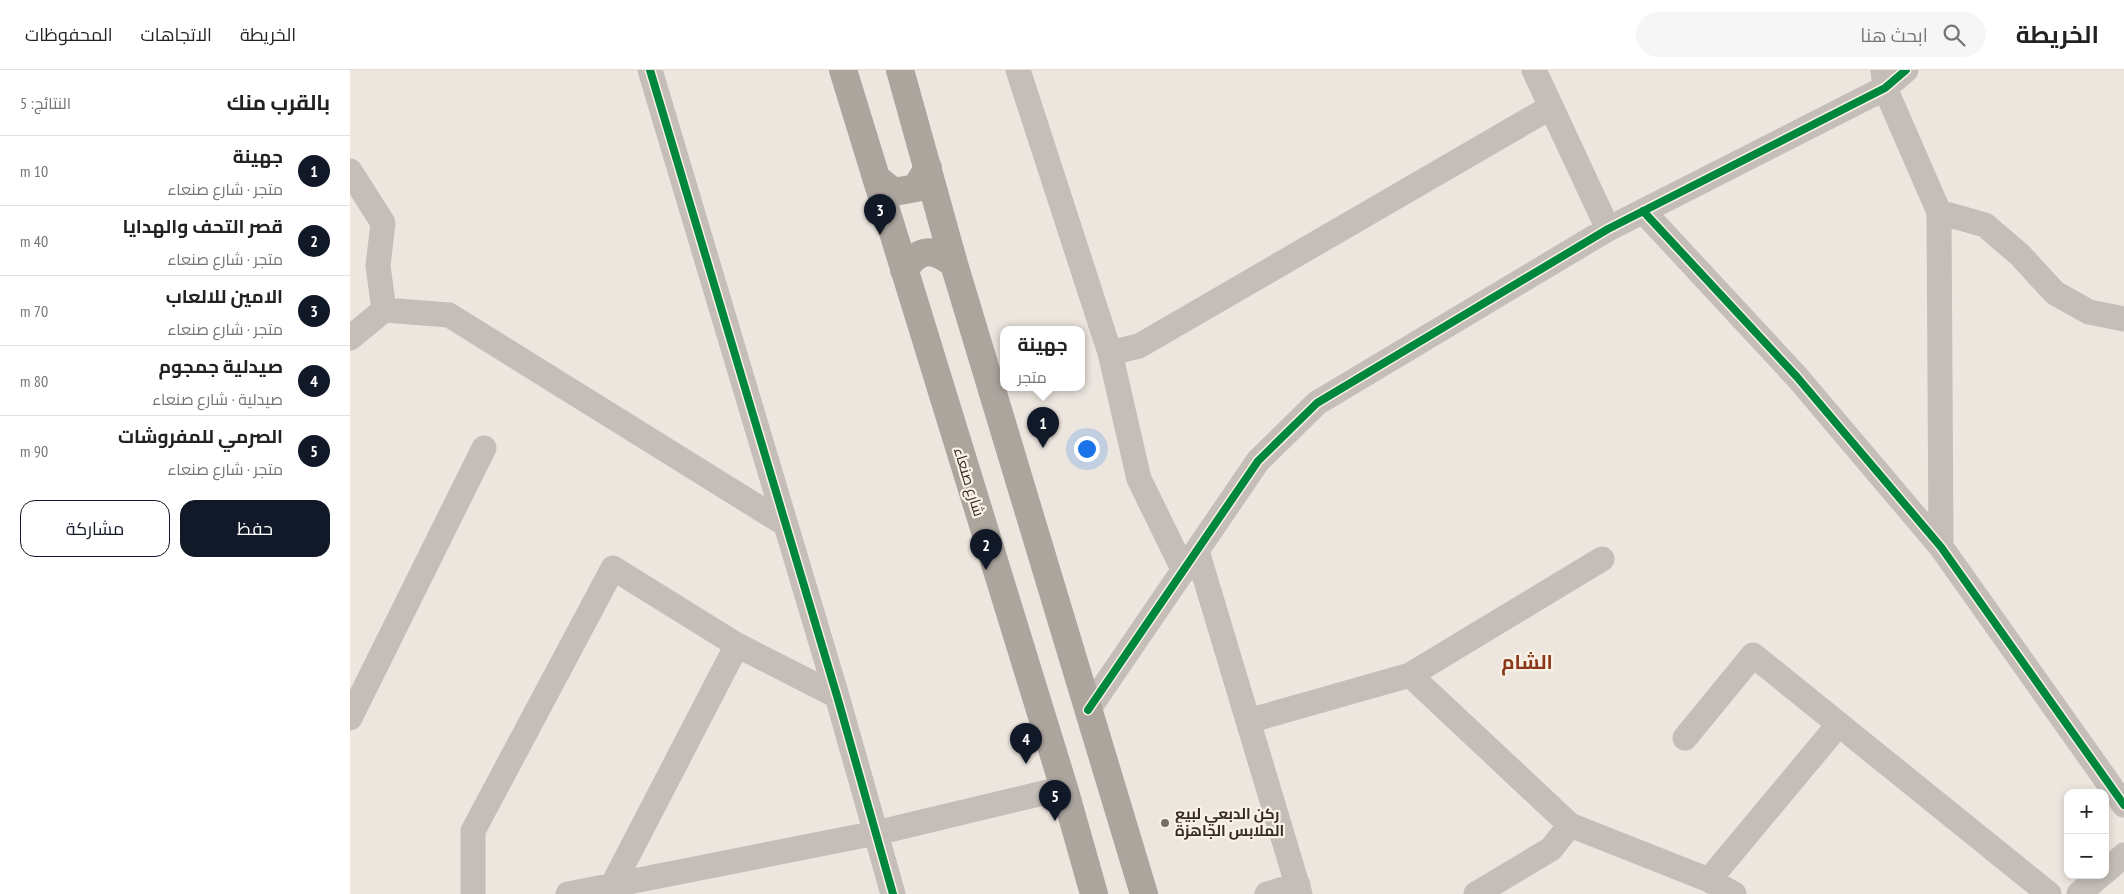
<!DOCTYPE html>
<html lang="ar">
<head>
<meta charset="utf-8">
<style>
  body { margin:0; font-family:"PT Sans Narrow",Cairo,sans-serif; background:#f6f6f6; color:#222; direction:rtl }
  .controls { position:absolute; right:15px; bottom:15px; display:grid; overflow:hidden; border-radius:10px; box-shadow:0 2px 8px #0003 }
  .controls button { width:45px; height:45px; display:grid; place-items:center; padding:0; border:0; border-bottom:1px solid #e0e0e0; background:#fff; color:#222; font:25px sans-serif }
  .you { position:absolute; left:736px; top:378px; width:18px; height:18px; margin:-12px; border:4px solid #fff; border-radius:50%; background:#1a73e8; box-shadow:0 0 0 8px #1a73e833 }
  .badge { display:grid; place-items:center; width:32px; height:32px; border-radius:50%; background:#111827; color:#fff; font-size:16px; font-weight:700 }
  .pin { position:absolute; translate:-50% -41px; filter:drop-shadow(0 1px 2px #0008) }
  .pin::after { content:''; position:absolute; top:26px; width:18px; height:15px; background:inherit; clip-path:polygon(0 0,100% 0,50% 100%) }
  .popup { position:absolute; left:650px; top:256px; width:85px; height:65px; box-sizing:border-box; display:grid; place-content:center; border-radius:10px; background:#fff; filter:drop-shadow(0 1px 4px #0005); font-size:16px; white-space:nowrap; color:#767676 }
  .popup b { font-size:19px; color:#222 }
  .popup::after { content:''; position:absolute; left:50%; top:100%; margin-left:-10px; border:10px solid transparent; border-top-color:#fff }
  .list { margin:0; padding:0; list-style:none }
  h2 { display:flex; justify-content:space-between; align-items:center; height:65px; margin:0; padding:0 20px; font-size:21px }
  h2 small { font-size:16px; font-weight:400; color:#767676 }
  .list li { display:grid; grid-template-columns:32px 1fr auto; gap:15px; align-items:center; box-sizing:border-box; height:70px; padding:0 20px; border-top:1px solid #e0e0e0 }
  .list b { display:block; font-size:19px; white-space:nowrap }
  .list p { margin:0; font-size:16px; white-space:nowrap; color:#767676 }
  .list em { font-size:16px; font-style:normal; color:#767676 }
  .actions { display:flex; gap:10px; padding:15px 20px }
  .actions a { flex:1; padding:11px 0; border:1px solid #111827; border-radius:15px; text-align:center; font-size:18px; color:#111827 }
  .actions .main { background:#111827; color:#fff }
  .icon { flex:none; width:28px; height:28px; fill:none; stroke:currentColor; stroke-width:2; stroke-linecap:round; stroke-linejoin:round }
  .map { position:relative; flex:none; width:1774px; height:824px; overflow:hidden; direction:ltr }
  header { display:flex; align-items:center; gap:30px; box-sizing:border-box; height:70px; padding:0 25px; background:#fff; border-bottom:1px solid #e0e0e0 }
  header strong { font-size:24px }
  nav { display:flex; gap:28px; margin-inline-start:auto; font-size:18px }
  .search { width:350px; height:45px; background:#f6f6f6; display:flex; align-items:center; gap:12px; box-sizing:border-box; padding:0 18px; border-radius:28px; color:#767676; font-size:19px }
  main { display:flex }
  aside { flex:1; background:#fff }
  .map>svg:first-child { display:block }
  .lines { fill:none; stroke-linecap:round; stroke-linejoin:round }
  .street { stroke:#c5beb8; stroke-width:25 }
  .highway { stroke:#aca59e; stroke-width:28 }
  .cycleway-casing { stroke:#faf1e6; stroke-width:11 }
  .cycleway { stroke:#00873e; stroke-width:8 }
  .poi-dot { fill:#766d67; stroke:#faf1e6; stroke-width:2 }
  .labels { text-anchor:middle; stroke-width:4.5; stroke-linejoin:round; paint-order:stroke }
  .street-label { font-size:15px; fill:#362c26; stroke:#faf1e6 }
  .poi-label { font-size:15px; font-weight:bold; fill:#362c26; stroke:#faf1e6; text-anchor:start }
  .district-label { font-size:20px; font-weight:bold; fill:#89381b; stroke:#faf1e6 }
</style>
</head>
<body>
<header>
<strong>الخريطة</strong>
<div class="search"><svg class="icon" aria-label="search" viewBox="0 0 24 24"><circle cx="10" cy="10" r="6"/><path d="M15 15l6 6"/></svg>ابحث هنا</div>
<nav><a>الخريطة</a><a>الاتجاهات</a><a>المحفوظات</a></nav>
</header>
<main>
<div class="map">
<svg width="1774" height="824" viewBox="0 0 1774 824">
  <rect width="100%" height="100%" fill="#ede6df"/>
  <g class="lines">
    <path class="street" d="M300,0L487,626L543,824
      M668,0L760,283L789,409L834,501
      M1184,0L1258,159
      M1533,1L1535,18L1589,142L1591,477
      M0,101L33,153L28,196L34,240
      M1293,141L1447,307L1591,477L1774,735
      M1589,142L1635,155L1670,185L1705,223L1739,242L1774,249
      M0,268L34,240L99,245L435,454
      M760,283L789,276L1201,37
      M847,481L950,824
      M1060,605L1220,755L1359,810L1384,824
      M738,640L908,391L967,333L1258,159L1535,18L1556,0
      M0,648L134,378
      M898,651L1060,605L1252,489
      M1335,668L1403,585L1699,824
      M1755,802L1774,785
      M1359,810L1489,654
      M263,814L387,575
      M123,824V761L263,498L387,575L487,626
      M218,824L526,763L714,718
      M917,824L948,815
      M1126,824L1201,779L1220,755
      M1729,824L1751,805"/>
    <path class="highway" d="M493,0L714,718L744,824
      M550,0L604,194L794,824
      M526,108L544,122L566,118L578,98
      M554,200C570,177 583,178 604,194"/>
    <g class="cycleway-casing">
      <path id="cycleway" d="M300,0L487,626L543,824
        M1293,141L1447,307L1591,477L1774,735
        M738,640L908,391L967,333L1258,159L1535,18L1556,0"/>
    </g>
    <use href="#cycleway" class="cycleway"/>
  </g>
  <circle class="poi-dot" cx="815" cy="753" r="5"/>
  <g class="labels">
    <g class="street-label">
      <text transform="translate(619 412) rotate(73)" y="5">شارع صنعاء</text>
    </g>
    <g class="poi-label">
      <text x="825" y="749">ركن الدبعي لبيع<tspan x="825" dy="17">الملابس الجاهزة</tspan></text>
    </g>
    <g class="district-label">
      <text x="1177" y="599">الشام</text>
    </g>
  </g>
</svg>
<div class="controls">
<button>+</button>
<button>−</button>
</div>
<div class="you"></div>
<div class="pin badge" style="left:693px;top:378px">1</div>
<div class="popup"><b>جهينة</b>متجر</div>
<div class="pin badge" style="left:636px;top:500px">2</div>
<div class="pin badge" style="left:530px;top:165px">3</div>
<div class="pin badge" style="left:676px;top:694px">4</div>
<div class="pin badge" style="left:705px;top:751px">5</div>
</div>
<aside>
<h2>بالقرب منك<small>النتائج: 5</small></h2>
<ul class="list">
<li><span class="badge">1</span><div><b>جهينة</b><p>متجر · شارع صنعاء</p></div><em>10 m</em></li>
<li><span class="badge">2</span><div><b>قصر التحف والهدايا</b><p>متجر · شارع صنعاء</p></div><em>40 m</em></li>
<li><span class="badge">3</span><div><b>الامين للالعاب</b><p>متجر · شارع صنعاء</p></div><em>70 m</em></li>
<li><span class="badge">4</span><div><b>صيدلية جمجوم</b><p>صيدلية · شارع صنعاء</p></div><em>80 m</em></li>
<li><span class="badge">5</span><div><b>الصرمي للمفروشات</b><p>متجر · شارع صنعاء</p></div><em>90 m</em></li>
</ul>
<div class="actions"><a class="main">حفظ</a><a>مشاركة</a></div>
</aside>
</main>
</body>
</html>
